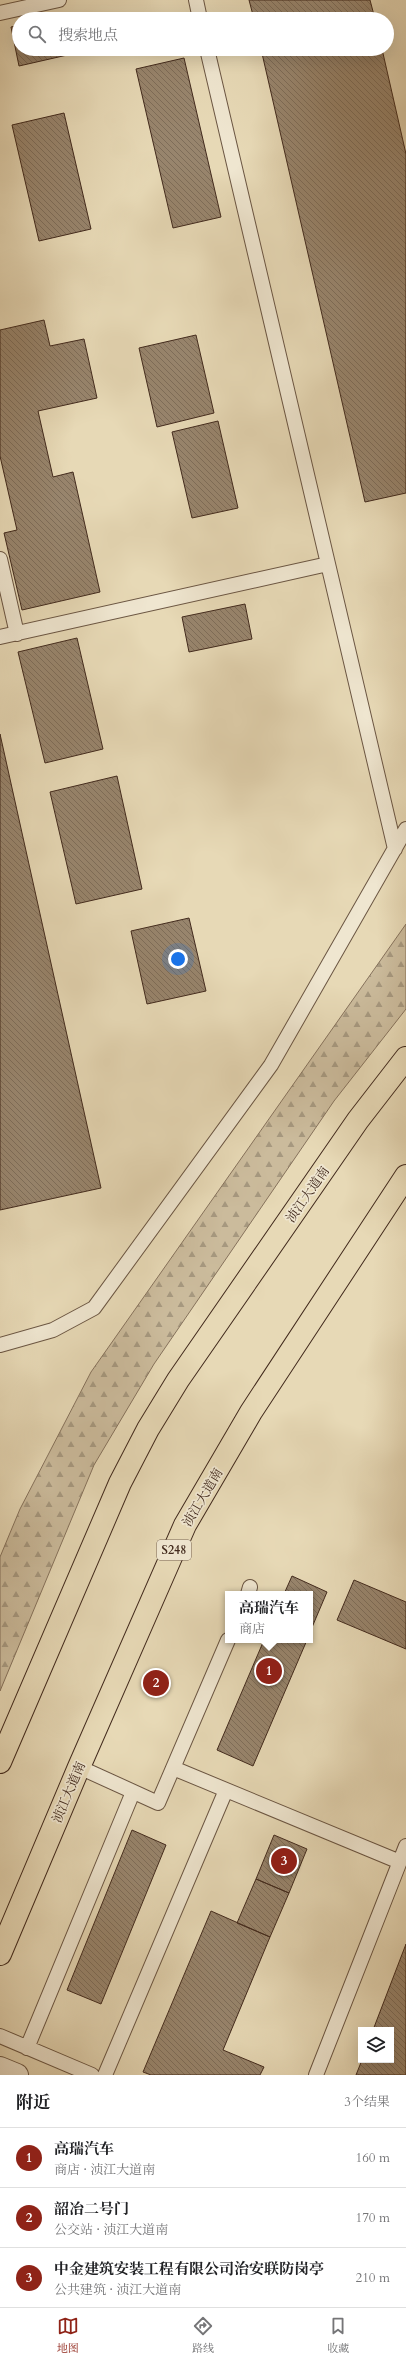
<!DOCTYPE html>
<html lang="zh">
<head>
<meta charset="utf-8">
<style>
  body { margin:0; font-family:Cardo,"Noto Serif SC",serif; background:#f2f2f2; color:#202124 }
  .controls { position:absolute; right:12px; bottom:12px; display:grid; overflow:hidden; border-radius:0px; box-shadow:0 4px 16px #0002 }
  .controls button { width:36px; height:36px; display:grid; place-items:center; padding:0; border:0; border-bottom:1px solid #e0e0e0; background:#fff; color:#202124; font:20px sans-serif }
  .you { position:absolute; left:178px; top:959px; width:14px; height:14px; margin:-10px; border:3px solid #fff; border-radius:50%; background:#1a73e8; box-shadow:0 0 0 6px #1a73e833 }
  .badge { display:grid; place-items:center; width:26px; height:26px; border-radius:50%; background:#8f2418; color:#fff; font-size:13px; font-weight:700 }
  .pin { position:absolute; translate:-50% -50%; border:2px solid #fff; box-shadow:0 1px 4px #0006 }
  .popup { position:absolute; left:225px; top:1591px; width:88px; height:52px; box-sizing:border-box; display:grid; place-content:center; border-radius:0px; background:#fff; filter:drop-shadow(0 1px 3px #0005); font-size:13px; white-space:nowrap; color:#757577 }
  .popup b { font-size:15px; color:#202124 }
  .popup::after { content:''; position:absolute; left:50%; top:100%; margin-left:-8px; border:8px solid transparent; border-top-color:#fff }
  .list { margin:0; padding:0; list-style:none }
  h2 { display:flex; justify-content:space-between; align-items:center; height:52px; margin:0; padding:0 16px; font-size:17px }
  h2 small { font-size:13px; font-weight:400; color:#757577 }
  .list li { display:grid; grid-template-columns:26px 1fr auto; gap:12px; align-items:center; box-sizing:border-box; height:60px; padding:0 16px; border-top:1px solid #e0e0e0 }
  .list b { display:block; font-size:15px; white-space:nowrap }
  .list p { margin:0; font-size:13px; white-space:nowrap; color:#757577 }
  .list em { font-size:13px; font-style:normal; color:#757577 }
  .icon { flex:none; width:22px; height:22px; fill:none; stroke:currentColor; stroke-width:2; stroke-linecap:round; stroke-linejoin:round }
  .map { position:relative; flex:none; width:406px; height:2075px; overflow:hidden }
  .search { position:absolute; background:#fff; box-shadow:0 4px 16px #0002; left:12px; right:12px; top:12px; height:44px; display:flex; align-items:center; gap:10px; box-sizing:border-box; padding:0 14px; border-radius:22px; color:#757577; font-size:15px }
  .sheet { height:232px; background:#fff }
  nav { display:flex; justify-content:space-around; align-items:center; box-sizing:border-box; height:56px; border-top:1px solid #e0e0e0; background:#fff; font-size:11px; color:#757577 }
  nav a { display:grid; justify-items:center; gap:2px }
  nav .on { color:#8f2418 }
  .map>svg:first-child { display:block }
  .forest { fill:url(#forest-firs); stroke:#86725c }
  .building { fill:url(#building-back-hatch); stroke:#422a1d }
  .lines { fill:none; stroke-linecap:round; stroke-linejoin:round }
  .lane-casing { stroke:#6b5643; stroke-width:16 }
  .street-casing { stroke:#6b5643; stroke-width:24 }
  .primary-casing { stroke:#422a1d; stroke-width:24 }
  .lane { stroke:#efe6d0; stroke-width:14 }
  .street { stroke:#efe6d0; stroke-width:22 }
  .primary { stroke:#e7d9b6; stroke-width:22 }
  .labels { text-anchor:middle; stroke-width:3.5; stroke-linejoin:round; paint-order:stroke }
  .shield { fill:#efe6d0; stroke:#766253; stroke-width:1 }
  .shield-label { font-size:12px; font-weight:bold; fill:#422a1d }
  .street-label { font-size:13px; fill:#422a1d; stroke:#efe6d0 }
</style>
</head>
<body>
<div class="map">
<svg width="406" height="2075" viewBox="0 0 406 2075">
  <defs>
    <pattern id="forest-firs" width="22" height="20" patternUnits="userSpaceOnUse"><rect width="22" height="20" fill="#cbbb9c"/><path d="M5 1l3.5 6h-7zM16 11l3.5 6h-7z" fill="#a6987f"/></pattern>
    <pattern id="building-back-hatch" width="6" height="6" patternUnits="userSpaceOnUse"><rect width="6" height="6" fill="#98856d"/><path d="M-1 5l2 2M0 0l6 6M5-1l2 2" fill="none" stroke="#7e6d59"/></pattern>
  </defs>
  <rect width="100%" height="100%" fill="#e7d9b6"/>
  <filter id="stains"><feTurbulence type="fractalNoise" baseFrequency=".005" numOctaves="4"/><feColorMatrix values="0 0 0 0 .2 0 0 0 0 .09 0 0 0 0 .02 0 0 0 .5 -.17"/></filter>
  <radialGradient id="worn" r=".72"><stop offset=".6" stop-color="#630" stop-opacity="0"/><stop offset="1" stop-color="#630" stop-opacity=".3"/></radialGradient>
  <path class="forest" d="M406,924V1009L334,1101L154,1364L94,1465L0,1691V1557L20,1509L91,1372Z"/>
  <path class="building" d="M249,0H370L375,19H254Z
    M68,14L69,19H47Z
    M19,25V49H75L76,53L19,66L11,27Z
    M261,49H382L406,154V493L365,502Z
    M184,58L221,217L173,228L136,69Z
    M64,113L91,229L39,241L12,125Z
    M44,320L50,346L84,339L97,398L38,411L53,477L73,472L100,592L22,610L4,533L17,530L0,456V330Z
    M196,335L214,413L157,427L139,348Z
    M218,421L238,508L192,518L172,432Z
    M245,604L252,639L189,652L182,617Z
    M77,638L103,749L45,763L18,652Z
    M0,734L101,1188L0,1210Z
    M117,776L142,889L76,904L50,792Z
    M189,918L206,991L147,1004L131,931Z
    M292,1576L327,1592L310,1632V1594H284Z
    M354,1580L406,1602V1649L337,1620Z
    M264,1640H307L253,1766L217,1750Z
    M132,1830L166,1845L101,2004L67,1990Z
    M274,1835L307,1849L289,1893L256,1879Z
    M256,1879L289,1893L270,1937L237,1923Z
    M211,1911L270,1937L223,2050L264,2067L260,2075H151L143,2072Z
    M406,1944V2075H356L362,2060H391V2030H373Z"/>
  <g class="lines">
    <g class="lane-casing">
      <path id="lane" d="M196,0L200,19
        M0,13L59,0
        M207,49L395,849
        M0,559L17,634
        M0,637L328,564
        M0,1345L53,1330L94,1308L271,1065L406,829
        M248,1594L250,1587
        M79,1767L158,1803L228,1640
        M173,1768L400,1862
        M0,2036L92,2075
        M27,2048L133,1792
        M105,2075L226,1790
        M316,2075L406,1846"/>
    </g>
    <g class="street-casing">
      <path id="street" d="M0,2068L17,2075"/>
    </g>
    <g class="primary-casing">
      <path id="primary" d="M0,1762L120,1483L148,1429L178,1380L358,1120L406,1058
        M0,1954L79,1767L185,1525L251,1412L406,1176"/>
    </g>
    <use href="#lane" class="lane"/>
    <use href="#street" class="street"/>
    <use href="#primary" class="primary"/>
  </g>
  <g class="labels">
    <rect class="shield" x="157" y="1540" width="34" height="20" rx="3"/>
    <g class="shield-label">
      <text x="174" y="1554">S248</text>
    </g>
    <g class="street-label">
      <text transform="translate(307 1194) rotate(-55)" y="5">浈江大道南</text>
      <text transform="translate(202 1497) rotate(-59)" y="5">浈江大道南</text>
      <text transform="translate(68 1792) rotate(-67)" y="5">浈江大道南</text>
    </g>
  </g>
  <rect width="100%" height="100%" filter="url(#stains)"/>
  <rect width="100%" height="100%" fill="url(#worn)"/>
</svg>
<div class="controls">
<button><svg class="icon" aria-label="layers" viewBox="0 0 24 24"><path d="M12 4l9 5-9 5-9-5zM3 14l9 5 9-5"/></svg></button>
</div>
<div class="you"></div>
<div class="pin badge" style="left:269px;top:1671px">1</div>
<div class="popup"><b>高瑞汽车</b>商店</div>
<div class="pin badge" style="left:156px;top:1683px">2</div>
<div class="pin badge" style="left:284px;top:1861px">3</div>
<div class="search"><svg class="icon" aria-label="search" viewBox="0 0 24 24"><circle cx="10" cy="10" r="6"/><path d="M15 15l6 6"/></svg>搜索地点</div>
</div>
<section class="sheet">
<h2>附近<small>3个结果</small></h2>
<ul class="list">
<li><span class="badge">1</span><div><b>高瑞汽车</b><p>商店 · 浈江大道南</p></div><em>160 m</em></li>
<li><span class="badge">2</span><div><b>韶冶二号门</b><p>公交站 · 浈江大道南</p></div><em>170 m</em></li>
<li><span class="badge">3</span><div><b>中金建筑安装工程有限公司治安联防岗亭</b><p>公共建筑 · 浈江大道南</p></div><em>210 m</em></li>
</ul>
</section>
<nav>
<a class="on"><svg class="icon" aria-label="map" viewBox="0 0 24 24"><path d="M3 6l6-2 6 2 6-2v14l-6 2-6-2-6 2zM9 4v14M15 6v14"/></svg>地图</a>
<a><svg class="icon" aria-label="directions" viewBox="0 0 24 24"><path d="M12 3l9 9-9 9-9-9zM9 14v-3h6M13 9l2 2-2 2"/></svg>路线</a>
<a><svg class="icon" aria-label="saved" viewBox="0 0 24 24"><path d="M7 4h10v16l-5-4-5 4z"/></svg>收藏</a>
</nav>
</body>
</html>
